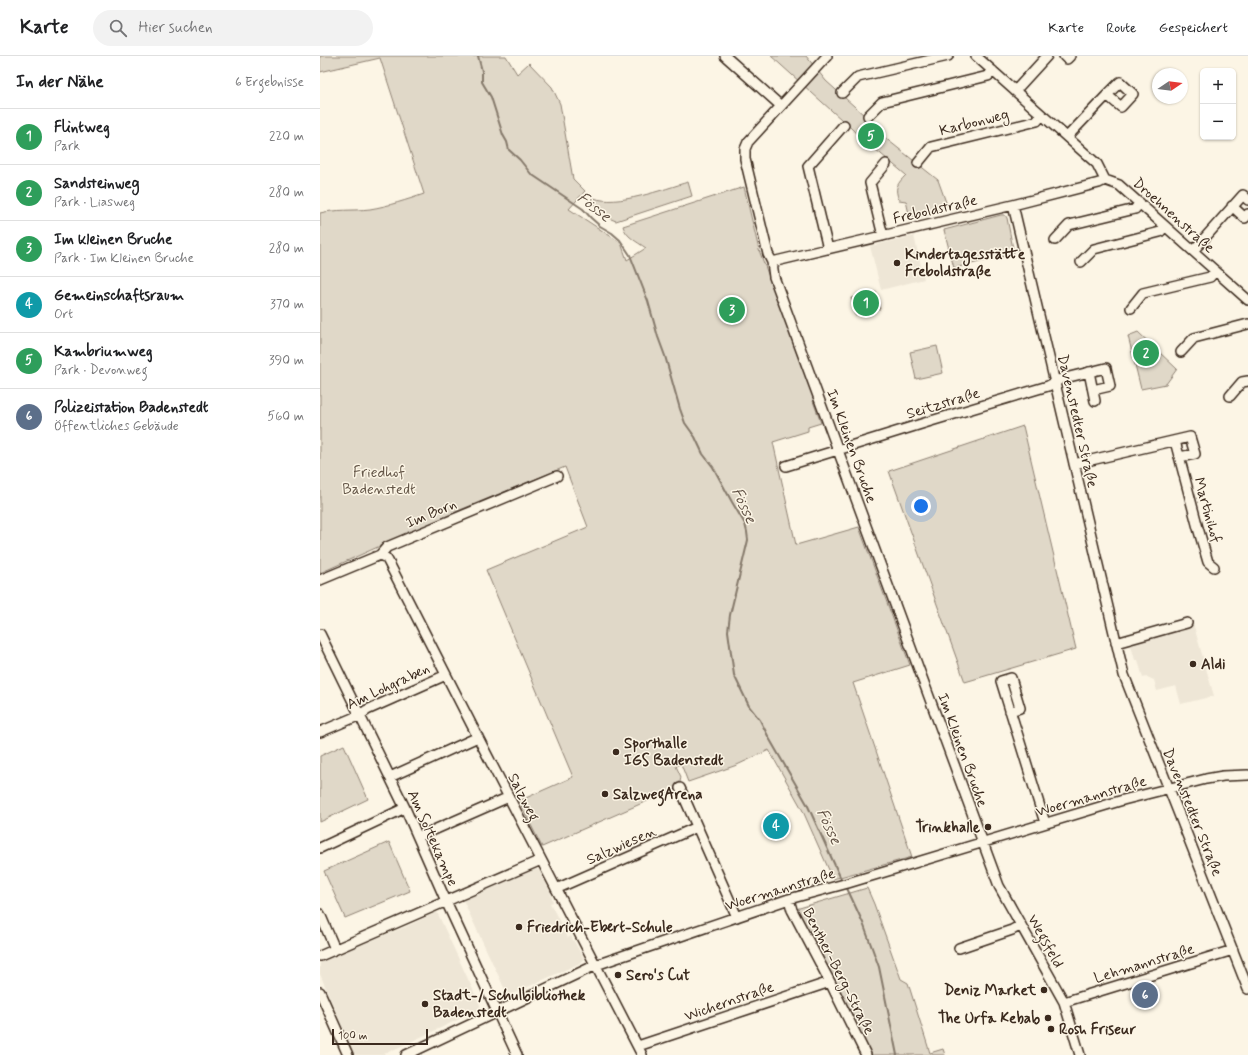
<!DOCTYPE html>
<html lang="de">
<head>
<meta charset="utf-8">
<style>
  body { margin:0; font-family:Mynerve,sans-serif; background:#f2f2f2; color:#202124 }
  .controls { position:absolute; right:12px; top:12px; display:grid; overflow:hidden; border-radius:6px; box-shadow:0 1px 3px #0004 }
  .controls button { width:36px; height:36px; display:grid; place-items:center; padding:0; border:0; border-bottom:1px solid #e0e0e0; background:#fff; color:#202124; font:20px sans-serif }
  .compass { position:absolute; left:832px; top:12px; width:36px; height:36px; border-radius:50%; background:#fff; box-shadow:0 1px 3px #0004; rotate:77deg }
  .scale { position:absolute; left:12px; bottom:10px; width:96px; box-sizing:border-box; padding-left:4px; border:2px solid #3b2a1e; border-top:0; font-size:11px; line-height:14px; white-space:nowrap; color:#3b2a1e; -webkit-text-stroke:3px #fcf5e5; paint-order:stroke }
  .you { position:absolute; left:601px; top:450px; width:14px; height:14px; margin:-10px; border:3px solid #fff; border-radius:50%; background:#1a73e8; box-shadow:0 0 0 6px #1a73e833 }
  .badge { display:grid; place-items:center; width:26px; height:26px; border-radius:50%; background:#3b2a1e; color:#fff; font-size:13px; font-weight:700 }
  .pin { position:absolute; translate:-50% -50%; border:2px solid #fff; box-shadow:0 1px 4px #0006 }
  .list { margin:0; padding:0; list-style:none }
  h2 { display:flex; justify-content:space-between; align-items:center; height:52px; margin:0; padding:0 16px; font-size:17px }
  h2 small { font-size:13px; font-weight:400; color:#757577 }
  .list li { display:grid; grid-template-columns:26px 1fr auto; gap:12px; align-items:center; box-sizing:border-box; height:56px; padding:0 16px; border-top:1px solid #e0e0e0 }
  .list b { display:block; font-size:15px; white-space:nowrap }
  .list p { margin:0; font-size:13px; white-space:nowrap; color:#757577 }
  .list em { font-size:13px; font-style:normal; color:#757577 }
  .icon { flex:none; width:22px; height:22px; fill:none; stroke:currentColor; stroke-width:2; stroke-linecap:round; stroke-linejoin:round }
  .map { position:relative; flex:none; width:928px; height:999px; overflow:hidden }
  header { display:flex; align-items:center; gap:24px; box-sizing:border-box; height:56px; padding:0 20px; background:#fff; border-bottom:1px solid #e0e0e0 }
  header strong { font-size:19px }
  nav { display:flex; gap:22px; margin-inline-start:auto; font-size:14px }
  .search { width:280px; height:36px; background:#f2f2f2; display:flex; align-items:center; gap:10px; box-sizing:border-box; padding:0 14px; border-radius:22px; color:#757577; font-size:15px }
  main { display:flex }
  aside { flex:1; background:#fff }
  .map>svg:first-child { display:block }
  .built { fill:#eee6d6 }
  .green { fill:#e0d8c8; stroke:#8e8173 }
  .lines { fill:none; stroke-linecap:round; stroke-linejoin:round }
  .stream { stroke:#85796b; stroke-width:2 }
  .minor-casing { stroke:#3b2a1e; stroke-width:12 }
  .minor { stroke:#fcf5e5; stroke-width:9 }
  .poi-dot { fill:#3b2a1e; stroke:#fcf5e5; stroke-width:1.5 }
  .labels { text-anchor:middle; stroke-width:3; stroke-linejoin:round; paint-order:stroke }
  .street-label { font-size:15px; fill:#3b2a1e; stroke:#fcf5e5 }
  .poi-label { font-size:15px; font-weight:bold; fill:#3b2a1e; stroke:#fcf5e5; text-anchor:start }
  .park-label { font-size:15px; fill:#645648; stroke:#fcf5e5 }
  .water-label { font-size:16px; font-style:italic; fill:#605144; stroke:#fcf5e5 }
</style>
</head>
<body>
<header>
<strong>Karte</strong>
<div class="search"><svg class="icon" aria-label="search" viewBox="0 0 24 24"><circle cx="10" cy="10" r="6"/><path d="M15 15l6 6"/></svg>Hier suchen</div>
<nav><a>Karte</a><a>Route</a><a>Gespeichert</a></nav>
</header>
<main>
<aside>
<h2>In der Nähe<small>6 Ergebnisse</small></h2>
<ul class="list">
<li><span class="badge" style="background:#2e9e5b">1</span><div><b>Flintweg</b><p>Park</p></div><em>220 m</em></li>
<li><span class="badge" style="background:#2e9e5b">2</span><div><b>Sandsteinweg</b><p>Park · Liasweg</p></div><em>280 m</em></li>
<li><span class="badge" style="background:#2e9e5b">3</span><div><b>Im kleinen Bruche</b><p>Park · Im Kleinen Bruche</p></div><em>280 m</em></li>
<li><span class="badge" style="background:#0f9aa8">4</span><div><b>Gemeinschaftsraum</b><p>Ort</p></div><em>370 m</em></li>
<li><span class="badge" style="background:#2e9e5b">5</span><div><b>Kambriumweg</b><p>Park · Devonweg</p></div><em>390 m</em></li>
<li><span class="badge" style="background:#5c6f8a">6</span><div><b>Polizeistation Badenstedt</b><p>Öffentliches Gebäude</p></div><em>560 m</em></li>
</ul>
</aside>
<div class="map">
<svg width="928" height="999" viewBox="0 0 928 999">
  <rect width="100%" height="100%" fill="#fcf5e5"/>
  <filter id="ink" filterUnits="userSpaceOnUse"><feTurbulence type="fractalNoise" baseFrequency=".025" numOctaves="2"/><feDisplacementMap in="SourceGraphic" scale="8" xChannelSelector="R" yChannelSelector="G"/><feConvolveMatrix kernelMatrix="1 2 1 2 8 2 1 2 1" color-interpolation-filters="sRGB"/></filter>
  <g filter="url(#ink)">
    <path class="built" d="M594,180L604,223L561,234L550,190Z
      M873,567L894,640L861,648L856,630L837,635L834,624L827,621L823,622L818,604H815L810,586Z
      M216,813L219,814L221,817L230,835L233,846L230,847L248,882L251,880L263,901V904L260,907L188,940L143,844Z
      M117,856L160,949L159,954L62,999H34L0,918V905L85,871Z"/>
    <path class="green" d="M0,0H186L197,18L209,7L232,31L240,48L253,123L265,135L249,153L301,187L307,204L326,192C316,185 306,181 303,170L424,131L439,194L495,344L493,345L501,367L488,371V375L453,386L476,489L539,471L590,609L533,627L592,801L513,823L482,753L449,694L417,709L368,726L361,708L356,710L361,721L359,731L222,791L199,745L253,721L166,514L268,471L245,411L140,454L0,517V157C16,153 33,155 50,153C68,150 87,144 104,138L60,2L0,16Z
      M451,0H486L506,25L544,59L554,73L618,124L627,149L612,158L590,162L586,145L579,144C574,132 577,128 586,119L555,93L544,86L532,73Z
      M368,126L372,140L296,165L291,163L270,145L274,142C296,151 344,133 368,126Z
      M681,159H685L687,162L694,198L634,212L624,174Z
      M556,236L560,253L535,259L531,242Z
      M818,276L857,313L846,328L821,333L808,280Z
      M617,290L623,317L596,323L590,296Z
      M703,370L756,593L645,626L569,415Z
      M24,689L48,743L0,766V700Z
      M69,786L90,835L25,862L4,815Z
      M547,832L554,848L581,923L588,927L610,997L623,993L625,999H548L476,853Z"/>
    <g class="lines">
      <path class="stream" d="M158,0L162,15V26L171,41L183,79L187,86L189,94L200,104L211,118L263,153L271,162L280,170L292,177L300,184L310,199L328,245L338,281L345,300L360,353L365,367L375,381L383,398L393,411L412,446L425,468L427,476L428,484L410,559L408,575L414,619L429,650L440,664L449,682L487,748L522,825
        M526,830L543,867L559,911L577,999"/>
      <g class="minor-casing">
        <path id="minor" d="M405,0L461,50
          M507,0L428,86L425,93V103L448,198L452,206L454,221L679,830L744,946L760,999
          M656,0L777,108L785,124
          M744,0L747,3L750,0
          M695,35L727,0
          M522,37L538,21L628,0
          M548,60L562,46L668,20L673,15
          M747,81L787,39L801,51L813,38L800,26L787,39
          M598,107L611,91L717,65L722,59
          M785,124L799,129L928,244
          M693,149L804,619L928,933
          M912,150L925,162L928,158
          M563,180L550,127L566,108
          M735,184L749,169L815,153L820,147
          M508,193L488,110L524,69
          M873,195L923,139L928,144
          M452,206L693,149L779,127L785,124
          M761,206L774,193L840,176L845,170
          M811,252L823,237L890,221L895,215
          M861,296L874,282L928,268
          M769,316L775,345
          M910,340L922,326L928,325
          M855,385L878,472L888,506L894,511
          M754,408L870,381L875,398L859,401
          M466,410L611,365L728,330L741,323L786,312L790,330L773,334
          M60,499L66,502L68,505L166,697L322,999
          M0,524L60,499L67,491L237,420
          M0,578L85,752L126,845L197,999
          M796,587L867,567
          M690,655L700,652L691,622L681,625L725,767
          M0,676L40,659L47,654L126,619
          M70,721L158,681
          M360,732L417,861
          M98,781L189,741
          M0,792L85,752
          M236,833L377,771
          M469,843L472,854L510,926L546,999
          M0,858L15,893
          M639,892L692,874L701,869
          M0,900L221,804
          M0,936L28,999
          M744,946L913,894
          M318,990L510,926
          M86,999L276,909L469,843L528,827L803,744L886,723L903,720L928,719"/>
      </g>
      <use href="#minor" class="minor"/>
    </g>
  </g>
  <g class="poi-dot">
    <circle cx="577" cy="207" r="4"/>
    <circle cx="873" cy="608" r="4"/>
    <circle cx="296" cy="696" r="4"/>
    <circle cx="285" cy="738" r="4"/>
    <circle cx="668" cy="771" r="4"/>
    <circle cx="199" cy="871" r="4"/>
    <circle cx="298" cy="919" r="4"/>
    <circle cx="724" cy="934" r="4"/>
    <circle cx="105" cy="948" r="4"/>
    <circle cx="728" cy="962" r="4"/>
    <circle cx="731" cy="973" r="4"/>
  </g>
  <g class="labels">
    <g class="street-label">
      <text transform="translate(654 66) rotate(-14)" y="5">Karbonweg</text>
      <text transform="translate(615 153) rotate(-13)" y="5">Freboldstraße</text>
      <text transform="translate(854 159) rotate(42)" y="5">Droehnenstraße</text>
      <text transform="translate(623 347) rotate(-17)" y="5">Seitzstraße</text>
      <text transform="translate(758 365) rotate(77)" y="5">Davenstedter Straße</text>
      <text transform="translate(532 390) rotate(70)" y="5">Im Kleinen Bruche</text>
      <text transform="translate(888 454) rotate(74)" y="5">Martinihof</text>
      <text transform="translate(111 457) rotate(-23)" y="5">Im Born</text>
      <text transform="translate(68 630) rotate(-25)" y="5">Am Lohgraben</text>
      <text transform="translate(643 694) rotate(70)" y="5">Im Kleinen Bruche</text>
      <text transform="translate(771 740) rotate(-16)" y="5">Woermannstraße</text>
      <text transform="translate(204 741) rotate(63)" y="5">Salzweg</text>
      <text transform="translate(873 756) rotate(68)" y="5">Davenstedter Straße</text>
      <text transform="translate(113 782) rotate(66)" y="5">Am Soltekampe</text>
      <text transform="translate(301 789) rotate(-24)" y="5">Salzwiesen</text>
      <text transform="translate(460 833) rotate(-17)" y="5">Woermannstraße</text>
      <text transform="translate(726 885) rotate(61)" y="5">Wegsfeld</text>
      <text transform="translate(824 907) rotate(-17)" y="5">Lehmannstraße</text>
      <text transform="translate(519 915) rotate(63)" y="5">Benther-Berg-Straße</text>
      <text transform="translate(409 945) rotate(-19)" y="5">Wichernstraße</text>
    </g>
    <g class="poi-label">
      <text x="585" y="203">Kindertagesstätte<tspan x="585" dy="17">Freboldstraße</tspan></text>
      <text x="881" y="613">Aldi</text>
      <text x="304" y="692">Sporthalle<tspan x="304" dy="17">IGS Badenstedt</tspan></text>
      <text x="293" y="743">SalzwegArena</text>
      <text x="660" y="776" text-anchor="end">Trinkhalle</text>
      <text x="207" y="876">Friedrich-Ebert-Schule</text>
      <text x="306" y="924">Sero's Cut</text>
      <text x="716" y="939" text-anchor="end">Deniz Market</text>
      <text x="113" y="944">Stadt-/ Schulbibliothek<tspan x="113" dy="17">Badenstedt</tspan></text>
      <text x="720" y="967" text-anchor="end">The Urfa Kebab</text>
      <text x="739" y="978">Rosh Friseur</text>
    </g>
    <g class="park-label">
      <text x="59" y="421">Friedhof<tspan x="59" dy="17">Badenstedt</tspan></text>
    </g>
    <g class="water-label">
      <text transform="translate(275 150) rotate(38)" y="6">Fösse</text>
      <text transform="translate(425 449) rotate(65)" y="6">Fösse</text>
      <text transform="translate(510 770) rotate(65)" y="6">Fösse</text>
    </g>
  </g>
</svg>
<div class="controls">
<button>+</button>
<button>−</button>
</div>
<svg class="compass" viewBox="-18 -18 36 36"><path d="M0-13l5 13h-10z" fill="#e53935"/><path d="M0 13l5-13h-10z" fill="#757577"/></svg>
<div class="scale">100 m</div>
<div class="you"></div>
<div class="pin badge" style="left:546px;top:247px;background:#2e9e5b">1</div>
<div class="pin badge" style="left:826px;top:297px;background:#2e9e5b">2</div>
<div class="pin badge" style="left:412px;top:254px;background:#2e9e5b">3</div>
<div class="pin badge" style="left:456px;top:770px;background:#0f9aa8">4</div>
<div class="pin badge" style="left:551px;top:80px;background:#2e9e5b">5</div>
<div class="pin badge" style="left:825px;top:939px;background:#5c6f8a">6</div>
</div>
</main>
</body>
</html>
